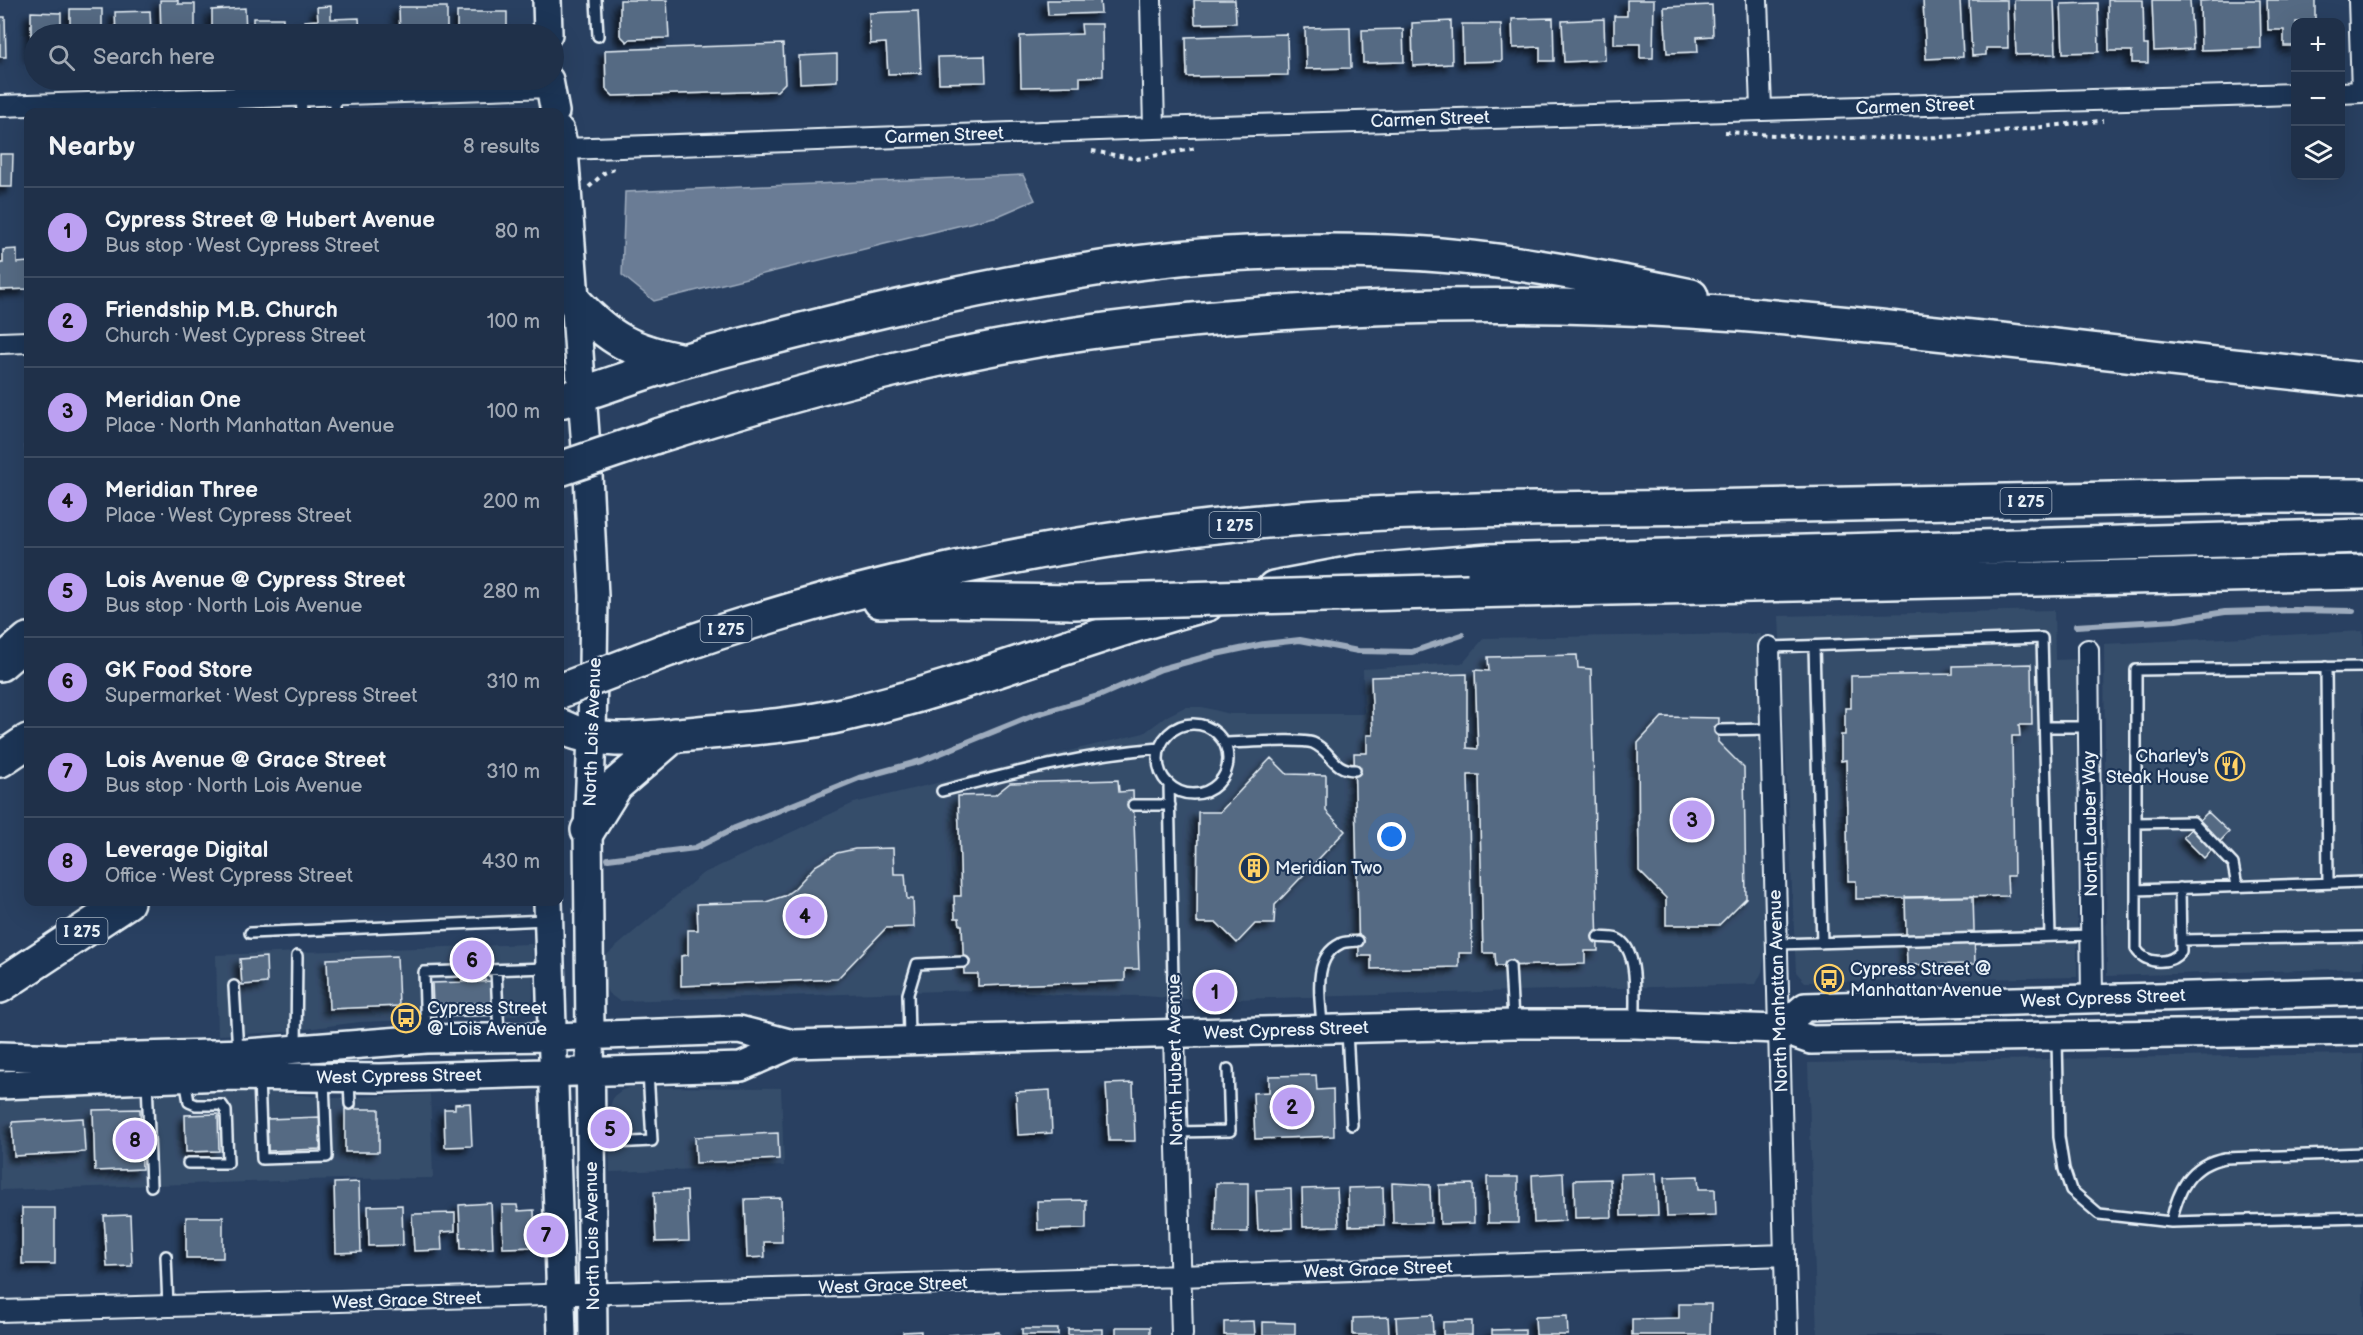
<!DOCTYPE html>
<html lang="en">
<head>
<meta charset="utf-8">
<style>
  body { margin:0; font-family:"Balsamiq Sans",sans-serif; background:#2c3c53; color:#f1f3f6 }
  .controls { position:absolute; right:18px; top:18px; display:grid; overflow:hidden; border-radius:12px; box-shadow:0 6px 24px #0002 }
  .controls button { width:54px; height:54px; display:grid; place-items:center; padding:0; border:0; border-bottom:2px solid #3c4b61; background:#1f3049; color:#f1f3f6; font:30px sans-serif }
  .you { position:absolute; left:1392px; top:837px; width:21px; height:21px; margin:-15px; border:4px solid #fff; border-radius:50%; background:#1a73e8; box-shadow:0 0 0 9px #1a73e833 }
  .badge { display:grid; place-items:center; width:39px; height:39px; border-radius:50%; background:#bca0f2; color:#111; font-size:20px; font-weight:700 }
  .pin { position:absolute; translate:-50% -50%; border:3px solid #fff; box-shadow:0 2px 6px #0006 }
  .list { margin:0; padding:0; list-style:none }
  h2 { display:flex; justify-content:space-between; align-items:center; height:78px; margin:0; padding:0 24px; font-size:26px }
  h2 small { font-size:20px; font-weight:400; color:#a1a9b4 }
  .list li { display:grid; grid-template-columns:39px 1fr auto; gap:18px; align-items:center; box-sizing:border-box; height:90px; padding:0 24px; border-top:2px solid #3c4b61 }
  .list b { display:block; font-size:22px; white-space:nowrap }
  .list p { margin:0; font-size:20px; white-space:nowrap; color:#a1a9b4 }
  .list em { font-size:20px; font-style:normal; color:#a1a9b4 }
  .icon { flex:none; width:33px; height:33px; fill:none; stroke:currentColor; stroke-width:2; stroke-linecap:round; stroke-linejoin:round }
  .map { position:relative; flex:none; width:2363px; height:1335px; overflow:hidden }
  .search { position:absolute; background:#1f3049; box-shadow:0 6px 24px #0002; left:24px; top:24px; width:540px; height:66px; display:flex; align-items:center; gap:15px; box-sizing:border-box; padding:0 21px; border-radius:33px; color:#a1a9b4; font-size:22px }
  .panel { position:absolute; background:#1f3049; box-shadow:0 6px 24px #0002; left:24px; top:108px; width:540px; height:798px; border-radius:12px }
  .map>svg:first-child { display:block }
  .built { fill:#364d6b }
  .water { fill:#6b7c95; stroke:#9dabbd; stroke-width:1.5 }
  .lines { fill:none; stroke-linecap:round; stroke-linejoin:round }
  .stream { stroke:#9dabbd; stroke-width:6 }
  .building { fill:#556a83; stroke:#e8f1f8; stroke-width:1.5; filter:url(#shadow) }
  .lane-casing { stroke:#e8f1f8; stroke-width:14 }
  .street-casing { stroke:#e8f1f8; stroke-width:24 }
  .secondary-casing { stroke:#e8f1f8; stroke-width:32 }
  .highway-casing { stroke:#e8f1f8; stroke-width:38 }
  .path { stroke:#e8f1f8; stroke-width:4; stroke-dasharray:4.5 4.5; stroke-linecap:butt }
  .lane { stroke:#1d3557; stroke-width:9 }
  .street { stroke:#1d3557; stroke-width:20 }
  .secondary { stroke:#1d3557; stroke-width:27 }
  .highway { stroke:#1d3557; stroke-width:33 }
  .highway-bridge-casing { stroke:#e8f1f8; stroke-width:38; stroke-linecap:butt }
  .highway-bridge { stroke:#1d3557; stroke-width:33 }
  .labels { text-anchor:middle; stroke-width:4.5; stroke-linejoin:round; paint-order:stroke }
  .shield { fill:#1d3557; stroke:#abb9c8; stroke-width:1.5 }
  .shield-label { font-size:16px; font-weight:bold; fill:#e8f1f8 }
  .street-label { font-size:18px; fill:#e8f1f8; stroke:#1d3557 }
  .poi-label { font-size:18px; fill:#e8f1f8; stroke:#1d3557; text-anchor:start }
</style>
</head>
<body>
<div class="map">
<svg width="2363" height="1335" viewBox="0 0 2363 1335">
  <defs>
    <filter id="shadow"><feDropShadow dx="-5.5" dy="5.5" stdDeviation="3" flood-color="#0009"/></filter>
  </defs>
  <rect width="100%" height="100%" fill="#294061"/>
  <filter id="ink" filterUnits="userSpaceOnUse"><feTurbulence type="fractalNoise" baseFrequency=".0167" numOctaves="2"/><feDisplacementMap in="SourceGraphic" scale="12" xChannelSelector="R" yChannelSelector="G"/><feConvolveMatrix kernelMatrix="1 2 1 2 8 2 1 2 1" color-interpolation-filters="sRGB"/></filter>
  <g filter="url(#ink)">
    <path class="built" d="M432,99L504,104L514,112H432Z
      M2054,610L2055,660L2078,659L2077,977L1805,982L1796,972L1779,616Z
      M2363,631V968L2107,976L2104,644Z
      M1761,634L1768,939L1762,972L1756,984L1200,1000L1143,996L1056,995L1007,989L619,1001L608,993L605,986L603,958L702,874L854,803L1144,733L1167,716L1185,707H1202L1230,714H1364L1363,669L1463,663L1484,638Z
      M532,944L533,998L523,1012L514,1016L359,1022L282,1032L218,1035L216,955Z
      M2363,1054V1335H1817L1808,1063Z
      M632,1087L781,1088L784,1166L610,1172L609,1109L614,1096L622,1090Z
      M87,1090L88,1096L263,1092L335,1098L430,1094L433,1178L339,1179L0,1190V1096Z"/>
    <path class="water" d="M1023,175L1035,200L998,216L654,301L622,275L625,192Z
      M28,420V545L23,537L27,497L25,430Z"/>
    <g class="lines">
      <path class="stream" d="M2076,626L2176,620L2225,612L2294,610L2353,611
        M608,859L695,848L735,828L859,778L921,761L1034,715L1101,695L1161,669L1216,654L1264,644L1300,640L1358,651L1412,652L1462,635"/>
    </g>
    <path class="building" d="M160,0H178V4H195V34H161Z
      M620,0H667L669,38L630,39L627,42L620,35Z
      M1047,0H1100L1101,13L1048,15Z
      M1194,0H1235L1236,23L1195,24Z
      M1627,0H1654L1653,58H1640V44H1614V16H1627Z
      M1923,0H1960L1963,57L1926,59Z
      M1969,0H2007L2008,48H1986V55L1972,56Z
      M2014,0H2054L2056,54L2016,55Z
      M2108,0H2143L2144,45H2148V63H2132V51H2109Z
      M2152,0H2190L2193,49L2154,51Z
      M2216,0H2260L2261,48L2201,50L2200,1Z
      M2267,0H2315V22H2296V46H2284V30H2268Z
      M2098,3L2099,52L2063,53L2061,4Z
      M1712,5L1713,36L1697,37L1698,52L1667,53L1664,7Z
      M331,6V19L359,18L360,34H305L304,21L318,20L317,7Z
      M399,7H447V34H400Z
      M245,8L246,34H212V10Z
      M70,9H102V34H70Z
      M150,11L151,34H116L115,12Z
      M918,11L921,73L888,74L886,43L870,44L869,13Z
      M31,12L61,13V34H34V55H31Z
      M457,12H507V34H457Z
      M0,17H5L6,57H0Z
      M253,18H283V34H253Z
      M1553,18L1554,61H1540V47L1513,48L1512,19Z
      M1604,19L1605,60L1564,62L1562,21Z
      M1451,21L1452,64L1413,66L1412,23Z
      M1081,24H1102L1103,76L1080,77V86L1021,87L1020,36L1082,34Z
      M1462,24H1501L1502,61L1463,62Z
      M1350,27L1351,68L1306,69L1305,28Z
      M1403,29L1404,62L1363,63L1362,30Z
      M1287,34L1288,75L1187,77L1186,37Z
      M783,44L785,83L777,91L613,96L606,89L605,50Z
      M837,54V81L800,83L799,56Z
      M985,56L986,82L939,83L938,57Z
      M0,154H13L12,187H0Z
      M17,249V263L28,262V289L0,290V263H3V250Z
      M1577,655L1578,668L1591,669L1598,951H1585V964L1496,966L1495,953H1483L1479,775H1468L1472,953H1459V967L1371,969V956H1359L1354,753H1367V735H1373L1371,677L1467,674V748L1478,749L1475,670L1489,671L1488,657Z
      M2031,664L2032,725H2019L2020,736H2012L2014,876H2007L2008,896L1856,899V881H1848L1846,760L1841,761V735H1845V708H1851V676L1953,674V666Z
      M1662,717L1719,718L1718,742L1744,768L1746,898L1719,925H1666V898L1639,871L1638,743Z
      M1271,758L1287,774L1326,775V811L1345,831L1275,905L1274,924H1255L1237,943L1217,923H1197L1198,812H1220Z
      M1118,780L1119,792L1133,791L1139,969H1125V981L978,986V974H964L962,925H960L959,918H955L954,896H961L958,796L995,795L1010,783Z
      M2208,812L2229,832L2204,858L2183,837Z
      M893,848L894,874H905L907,899H913L914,927L886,928L837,979L681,986V956L688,955V930H698L697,904L766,902L784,896L794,889L815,866L837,853L855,849Z
      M1973,896L1975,964L1907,965L1905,897Z
      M485,954V966L460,967V955Z
      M397,956L399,1006L329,1009L327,959Z
      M266,957L267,983L242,985L240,959Z
      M484,966L485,982H462L461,967Z
      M495,981V1003L433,1005L432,983Z
      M1316,1075L1317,1090L1333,1089L1334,1136L1255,1139L1253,1093L1269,1092V1076Z
      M1133,1083L1135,1141H1109L1106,1084Z
      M1050,1090L1052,1133L1018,1135L1016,1092Z
      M470,1103L472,1146L445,1147L444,1109H455V1104Z
      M140,1109L142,1169L95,1171L93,1110Z
      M345,1109H379V1152H345Z
      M218,1114L219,1151L186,1152L185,1115Z
      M320,1117L321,1149L268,1151L267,1119Z
      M83,1118L85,1152L14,1156L12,1122Z
      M778,1133L779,1159L696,1163L695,1137Z
      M1563,1173L1565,1221L1534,1223L1532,1175Z
      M1656,1173L1658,1215L1621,1216L1620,1174Z
      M1698,1176L1699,1189H1715L1716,1215L1667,1217L1665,1177Z
      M1487,1177H1518V1223H1488Z
      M1610,1179L1612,1217L1575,1218L1574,1180Z
      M359,1182L361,1252L336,1253L334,1183Z
      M1216,1183H1248V1232H1215Z
      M1392,1183L1430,1185L1431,1223H1393Z
      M1473,1184L1474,1223L1440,1224L1439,1185Z
      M1383,1187L1384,1225L1349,1226L1348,1188Z
      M1337,1188L1339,1226L1303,1227L1302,1189Z
      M1291,1189L1292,1228L1258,1230L1256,1190Z
      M687,1191L689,1241L656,1242L654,1192Z
      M781,1198L782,1242H764L765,1257L747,1258L745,1199Z
      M1086,1200V1229L1038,1230L1037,1201Z
      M491,1203L493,1248L461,1249L459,1205Z
      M402,1205L403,1245L369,1246L368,1206Z
      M502,1205H517L518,1211L534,1210L535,1247L503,1248Z
      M22,1208H55V1264H22Z
      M455,1213V1231L441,1232L442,1250L414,1251L412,1214Z
      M130,1215L132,1266L107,1267L104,1216Z
      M186,1217H223V1258H186Z
      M1679,1304H1711L1710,1335H1632V1319L1679,1318Z
      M1432,1315L1433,1335H1397L1396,1317Z
      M1567,1316L1568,1335H1536L1535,1317Z
      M1388,1317L1389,1335H1353V1318Z
      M1254,1321L1255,1335H1224V1322Z
      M1472,1321V1335H1443V1322Z
      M1263,1322L1295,1323V1335H1263Z
      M1116,1327H1150V1335H1116Z
      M1022,1329H1058V1335H1022Z
      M1068,1329H1103V1335H1068Z
      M1525,1329V1335H1492V1330Z
      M921,1331V1335H903V1332Z
      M999,1332L1000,1335H947Z"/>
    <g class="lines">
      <g class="lane-casing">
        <path id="lane" d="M596,0L598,36
          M335,94V112
          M301,96L302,112
          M1814,646L1822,943
          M1769,647L2042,638L2050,936
          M2326,667L2328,883
          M1158 759a35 35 0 1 1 70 0a35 35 0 1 1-70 0Z
          M2045,727H2089
          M1720,730L1771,729
          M1224,743C1241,743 1301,738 1313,743C1332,751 1332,770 1355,770
          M1169,784L1174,1031
          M942,791C1015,772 1085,754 1160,748
          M1133,805H1170
          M2136,823L2193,822L2233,864L2237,886
          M2180,888L2181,951C2170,966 2145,964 2136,949V670L2363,667
          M2136,890L2363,882
          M250,933L546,920
          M1598,937C1603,938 1612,937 1617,939C1640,949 1634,1000 1635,1021
          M2181,940L2363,937
          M1777,944L2092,935
          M1510,966L1513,1020
          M496,970L499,1036
          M234,986L238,1051
          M425,1011L498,1009
          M1322,1026C1321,1001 1311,958 1340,944C1344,941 1353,942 1358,941
          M1347,1031L1352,1125
          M426,1035L424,972L548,968
          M909,1037L908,994L917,964L964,962
          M2057,1039L2059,1137L2064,1169L2071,1190L2099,1214L2171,1222L2363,1217
          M296,1046L297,956
          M259,1078L262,1159L327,1157L324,1080
          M185,1079L189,1102L196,1105H222L226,1111L228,1163H188
          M147,1080L151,1186
          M349,1080L350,1104
          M1177,1132L1230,1131L1228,1069
          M593,1144L652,1141L648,1072
          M2171,1222C2178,1190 2190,1164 2225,1158L2363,1153
          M166,1256L168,1307"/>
      </g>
      <g class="street-casing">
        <path id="street" d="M1151,0L1154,128
          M1757,0L1761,108
          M2340,93L2362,92L2359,0
          M0,106L549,87
          M564,149L1154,128L2296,94
          M0,343L28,342
          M1769,647L1787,1335
          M2088,650L2092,998
          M1174,1034L1182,1335
          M0,1311L1180,1276L1785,1255"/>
      </g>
      <g class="secondary-casing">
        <path id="secondary" d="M547,0L548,34
          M549,80L555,112
          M560,131L564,149L588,475L594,596L592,737L588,830L593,1335
          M548,902L562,1335
          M1779,1029L1805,1007L2363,991
          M0,1056L66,1058L247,1053L426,1039L553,1037L739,1030L793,1044L1513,1024H1635L1779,1029L1811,1040L2363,1031
          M0,1085L225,1076L380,1078L741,1067L793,1044"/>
      </g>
      <g class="highway-casing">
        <path id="highway" d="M574,301C610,340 632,351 683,361
          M560,401C602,388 644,372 686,360C848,317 1013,276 1179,258C1248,251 1318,250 1387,252C1490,255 1591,275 1691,296
          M657,436C806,389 957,349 1112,329C1303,305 1498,300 1691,311C1795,317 1898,329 2001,340C2122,354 2242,367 2363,380
          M1274,588L1359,572L1489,561L2363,536
          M1468,591L2363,572
          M880,601L936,600L1072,602
          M664,651C879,575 1106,531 1332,516C1454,508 1576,509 1698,507C1888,503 2077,500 2267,496H2363
          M0,664L28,640
          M560,726C598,746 647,738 689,734C741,729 795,726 846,714C969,686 1085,636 1207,604
          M0,760L28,741
          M588,830L616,785L674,735
          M0,986L127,902"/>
      </g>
      <path class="path" d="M1725,132C1802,137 1880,141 1958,136C2006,133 2054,124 2103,121
        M1092,151L1137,159L1197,148
        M589,187L604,173L617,168"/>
      <use href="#lane" class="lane"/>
      <use href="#street" class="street"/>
      <use href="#secondary" class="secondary"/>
      <use href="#highway" class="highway"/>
      <g class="highway-bridge-casing">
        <path id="highway-bridge" d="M560,469L657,436
          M1072,602L1468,591
          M560,691L664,651"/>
      </g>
      <use href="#highway-bridge" class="highway-bridge"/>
    </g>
  </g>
  <defs>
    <g id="restaurant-ring" transform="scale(1.5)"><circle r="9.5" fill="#1d3557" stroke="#ffd166" stroke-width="1.5"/><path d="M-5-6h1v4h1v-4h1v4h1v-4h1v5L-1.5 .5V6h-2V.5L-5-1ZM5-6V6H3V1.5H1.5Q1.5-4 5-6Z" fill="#ffd166"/></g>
    <g id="building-ring" transform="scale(1.5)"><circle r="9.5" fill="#1d3557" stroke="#ffd166" stroke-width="1.5"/><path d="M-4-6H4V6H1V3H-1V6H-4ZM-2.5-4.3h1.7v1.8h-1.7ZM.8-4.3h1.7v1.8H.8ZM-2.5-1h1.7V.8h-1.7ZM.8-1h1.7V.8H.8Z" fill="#ffd166"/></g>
    <g id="bus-ring" transform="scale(1.5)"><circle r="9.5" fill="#1d3557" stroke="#ffd166" stroke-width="1.5"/><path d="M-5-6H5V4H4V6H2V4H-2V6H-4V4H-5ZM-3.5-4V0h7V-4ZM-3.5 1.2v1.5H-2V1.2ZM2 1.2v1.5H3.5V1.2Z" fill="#ffd166"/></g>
  </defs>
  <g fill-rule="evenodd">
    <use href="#restaurant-ring" x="2230" y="766"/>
    <use href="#building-ring" x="1254" y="868"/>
    <use href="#bus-ring" x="1829" y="979"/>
    <use href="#bus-ring" x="406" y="1018"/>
  </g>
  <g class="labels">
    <g class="shield">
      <rect x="2000.5" y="488" width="51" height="26" rx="4.5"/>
      <rect x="1209.5" y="512" width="51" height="26" rx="4.5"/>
      <rect x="700.5" y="616" width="51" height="26" rx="4.5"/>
      <rect x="56.5" y="918" width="51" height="26" rx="4.5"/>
    </g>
    <g class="shield-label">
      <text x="2026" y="507">I 275</text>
      <text x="1235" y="531">I 275</text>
      <text x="726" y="635">I 275</text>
      <text x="82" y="937">I 275</text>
    </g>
    <g class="street-label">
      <text transform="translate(1915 106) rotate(-2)" y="6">Carmen Street</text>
      <text transform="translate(1430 119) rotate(-2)" y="6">Carmen Street</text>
      <text transform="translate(944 135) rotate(-2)" y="6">Carmen Street</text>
      <text transform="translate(592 732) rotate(-88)" y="6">North Lois Avenue</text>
      <text transform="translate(2090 824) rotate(-91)" y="6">North Lauber Way</text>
      <text transform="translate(1778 991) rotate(-92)" y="6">North Manhattan Avenue</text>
      <text transform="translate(2103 998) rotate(-2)" y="6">West Cypress Street</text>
      <text transform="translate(1286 1030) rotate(-2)" y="6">West Cypress Street</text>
      <text transform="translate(1175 1060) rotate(-91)" y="6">North Hubert Avenue</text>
      <text transform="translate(399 1076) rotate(-1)" y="6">West Cypress Street</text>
      <text transform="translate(592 1236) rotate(-91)" y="6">North Lois Avenue</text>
      <text transform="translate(1378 1269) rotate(-2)" y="6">West Grace Street</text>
      <text transform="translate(893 1285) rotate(-2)" y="6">West Grace Street</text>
      <text transform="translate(407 1300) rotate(-2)" y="6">West Grace Street</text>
    </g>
    <g class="poi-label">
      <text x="2209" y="762" text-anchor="end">Charley's<tspan x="2209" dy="21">Steak House</tspan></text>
      <text x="1275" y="874">Meridian Two</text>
      <text x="1850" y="975">Cypress Street @<tspan x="1850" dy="21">Manhattan Avenue</tspan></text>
      <text x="427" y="1014">Cypress Street<tspan x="427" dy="21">@ Lois Avenue</tspan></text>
    </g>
  </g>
</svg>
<div class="controls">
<button>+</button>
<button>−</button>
<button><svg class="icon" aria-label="layers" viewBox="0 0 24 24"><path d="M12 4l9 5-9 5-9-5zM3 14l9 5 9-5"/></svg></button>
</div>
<div class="you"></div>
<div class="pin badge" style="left:1215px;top:992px">1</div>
<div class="pin badge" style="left:1292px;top:1107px">2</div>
<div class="pin badge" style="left:1692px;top:820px">3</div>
<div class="pin badge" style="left:805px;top:916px">4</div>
<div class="pin badge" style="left:610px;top:1129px">5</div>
<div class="pin badge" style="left:472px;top:960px">6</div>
<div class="pin badge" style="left:546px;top:1235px">7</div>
<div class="pin badge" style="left:135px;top:1140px">8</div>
<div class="search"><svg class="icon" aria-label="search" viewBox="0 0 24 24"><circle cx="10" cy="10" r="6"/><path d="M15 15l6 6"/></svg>Search here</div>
<section class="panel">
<h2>Nearby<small>8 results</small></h2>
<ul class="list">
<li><span class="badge">1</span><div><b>Cypress Street @ Hubert Avenue</b><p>Bus stop · West Cypress Street</p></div><em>80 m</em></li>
<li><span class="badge">2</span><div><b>Friendship M.B. Church</b><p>Church · West Cypress Street</p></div><em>100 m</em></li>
<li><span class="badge">3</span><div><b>Meridian One</b><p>Place · North Manhattan Avenue</p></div><em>100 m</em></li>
<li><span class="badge">4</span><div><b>Meridian Three</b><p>Place · West Cypress Street</p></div><em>200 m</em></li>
<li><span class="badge">5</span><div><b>Lois Avenue @ Cypress Street</b><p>Bus stop · North Lois Avenue</p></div><em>280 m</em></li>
<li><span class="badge">6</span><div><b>GK Food Store</b><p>Supermarket · West Cypress Street</p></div><em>310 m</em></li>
<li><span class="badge">7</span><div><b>Lois Avenue @ Grace Street</b><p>Bus stop · North Lois Avenue</p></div><em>310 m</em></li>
<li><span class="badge">8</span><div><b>Leverage Digital</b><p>Office · West Cypress Street</p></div><em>430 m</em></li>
</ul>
</section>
</div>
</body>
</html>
